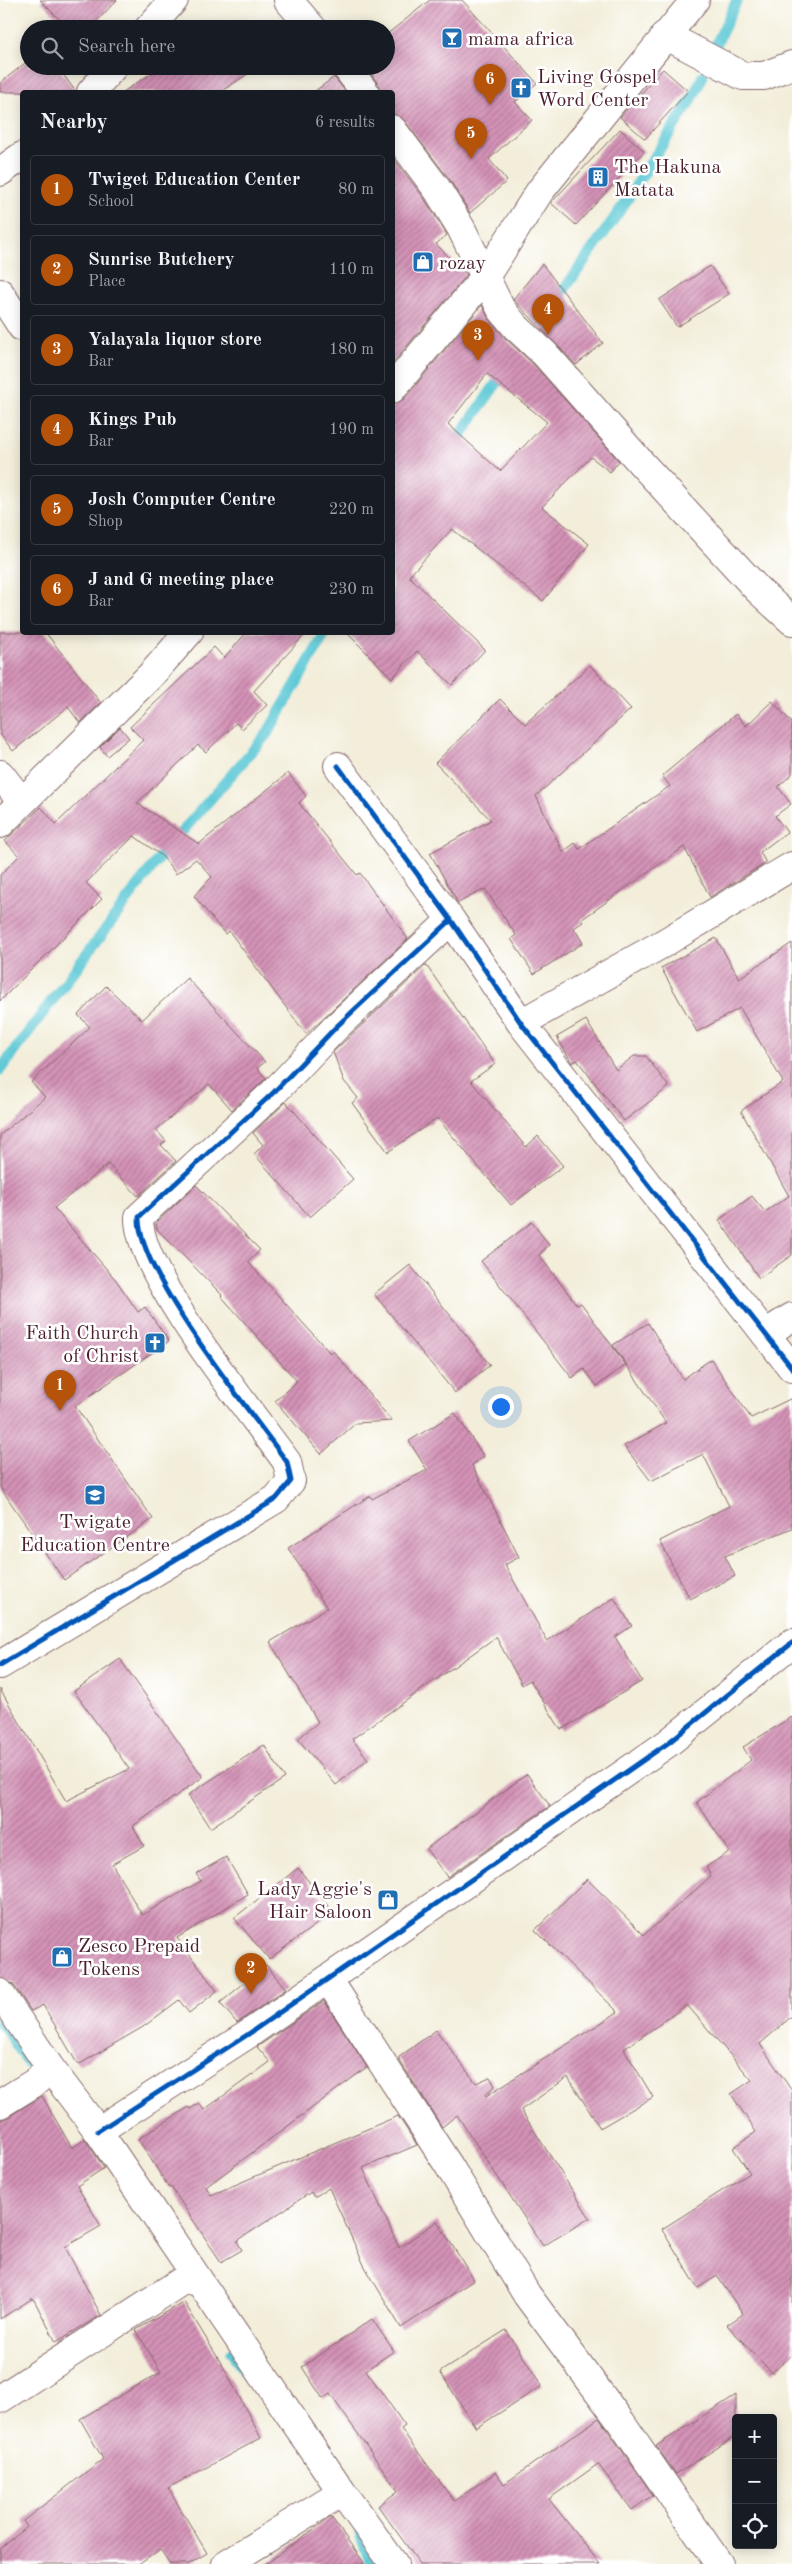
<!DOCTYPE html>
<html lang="en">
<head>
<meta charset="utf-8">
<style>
  body { margin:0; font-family:"Old Standard TT",serif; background:#242831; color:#f1f3f6 }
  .controls { position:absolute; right:15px; bottom:15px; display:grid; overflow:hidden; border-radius:5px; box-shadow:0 2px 12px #0003 }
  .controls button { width:45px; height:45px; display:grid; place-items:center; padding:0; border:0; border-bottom:1px solid #363941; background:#171b24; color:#f1f3f6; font:25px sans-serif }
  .you { position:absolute; left:500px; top:1406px; width:18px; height:18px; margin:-12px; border:4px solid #fff; border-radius:50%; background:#1a73e8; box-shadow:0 0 0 8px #1a73e833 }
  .badge { display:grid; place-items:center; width:32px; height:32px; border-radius:50%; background:#b45309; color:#fff; font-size:16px; font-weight:700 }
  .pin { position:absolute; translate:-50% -41px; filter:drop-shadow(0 1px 2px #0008) }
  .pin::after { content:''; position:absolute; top:26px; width:18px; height:15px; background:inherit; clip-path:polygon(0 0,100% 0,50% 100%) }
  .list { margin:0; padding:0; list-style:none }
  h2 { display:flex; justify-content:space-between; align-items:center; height:65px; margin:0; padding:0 20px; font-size:21px }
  h2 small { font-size:16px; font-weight:400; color:#9ea1a6 }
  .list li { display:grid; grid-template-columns:32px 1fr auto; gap:15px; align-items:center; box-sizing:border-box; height:70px; margin:0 10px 10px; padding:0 10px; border:1px solid #363941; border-radius:5px }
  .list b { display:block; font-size:19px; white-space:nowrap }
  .list p { margin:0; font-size:16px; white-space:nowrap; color:#9ea1a6 }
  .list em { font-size:16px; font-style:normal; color:#9ea1a6 }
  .icon { flex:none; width:28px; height:28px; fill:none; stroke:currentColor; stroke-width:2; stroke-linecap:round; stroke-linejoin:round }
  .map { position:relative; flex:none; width:792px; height:2564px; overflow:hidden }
  .search { position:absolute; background:#171b24; box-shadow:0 2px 12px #0003; left:20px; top:20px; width:375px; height:55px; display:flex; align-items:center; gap:12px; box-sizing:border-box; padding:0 18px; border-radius:28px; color:#9ea1a6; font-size:19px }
  .panel { position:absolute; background:#171b24; box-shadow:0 2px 12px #0003; left:20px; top:90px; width:375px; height:545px; border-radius:5px }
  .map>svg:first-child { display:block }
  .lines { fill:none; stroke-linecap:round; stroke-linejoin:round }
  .stream { stroke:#5cc8d5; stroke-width:11 }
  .building { fill:url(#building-hatch); fill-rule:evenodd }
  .minor-casing { stroke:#856768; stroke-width:30 }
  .minor { stroke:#fff; stroke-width:28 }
  .cycleway-casing { stroke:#fff; stroke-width:8 }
  .cycleway { stroke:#0057b8; stroke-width:5 }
  .labels { text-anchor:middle; stroke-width:5; stroke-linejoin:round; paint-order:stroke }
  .poi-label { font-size:20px; fill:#4a1f2b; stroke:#fff; text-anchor:start }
</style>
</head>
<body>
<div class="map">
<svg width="792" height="2564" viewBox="0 0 792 2564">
  <defs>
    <pattern id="building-hatch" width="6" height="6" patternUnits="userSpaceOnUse" patternTransform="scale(1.25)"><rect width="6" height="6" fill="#d493b7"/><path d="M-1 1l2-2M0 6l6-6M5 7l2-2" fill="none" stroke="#ae7795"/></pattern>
  </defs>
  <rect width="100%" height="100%" fill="#fff"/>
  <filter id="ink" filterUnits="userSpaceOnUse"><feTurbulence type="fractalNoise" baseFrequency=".02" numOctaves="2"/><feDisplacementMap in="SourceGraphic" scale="10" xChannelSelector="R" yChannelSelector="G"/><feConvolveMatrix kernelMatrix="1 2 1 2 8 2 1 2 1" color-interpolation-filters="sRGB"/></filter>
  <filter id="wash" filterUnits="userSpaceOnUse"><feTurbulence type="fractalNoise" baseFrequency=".0096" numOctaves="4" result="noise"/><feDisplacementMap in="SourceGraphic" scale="20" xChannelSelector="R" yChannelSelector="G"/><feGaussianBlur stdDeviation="1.12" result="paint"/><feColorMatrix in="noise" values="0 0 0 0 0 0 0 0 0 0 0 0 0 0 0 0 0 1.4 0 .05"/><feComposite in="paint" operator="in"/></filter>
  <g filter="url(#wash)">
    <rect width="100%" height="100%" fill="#f3eeda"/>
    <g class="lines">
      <path class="stream" d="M713,51L737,0
        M554,304L623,206L693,97L703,76
        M453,446L505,371
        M0,1070L159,858L267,734L326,632
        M0,2022L32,2067
        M231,2352L254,2386
        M360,2533L371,2564"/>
    </g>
    <g id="blocks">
      <path class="building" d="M40,0H117L89,29H69Z
        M430,0H462L537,83L515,102L532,120L489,159L507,181L470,213L450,180L404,120L392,114V92H380L377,82L365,66H386V35Z
        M231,21L236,29H220Z
        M29,60V66H57L76,92H0V83Z
        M163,66H260L220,92H123Z
        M663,69L688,91L645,139L620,117Z
        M334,77L346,92H314Z
        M620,129L644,151L576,225L551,203Z
        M392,156L424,198L447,235L436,244L467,275L392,364Z
        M542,264L603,343L576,365L513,299Z
        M710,266L729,294L677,327L659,300Z
        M482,305L489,319L504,337L534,365L619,461L610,472L591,457L542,507L589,544L543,601L452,529L409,576L485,650L452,685L417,651L392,678L346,632H392V404L404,399ZM487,374L547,422L500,471L448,424Z
        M0,632H45L101,703L80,723L68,707L13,751L0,734Z
        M247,632H307L254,691L267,705L242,729L236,723L206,752L198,745L137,803L199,844L288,773L306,796L299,803L357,875L360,873L408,939L306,1034L229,931L225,934L194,896L212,877L196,859L176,874L162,856L134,836L86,883L102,899L0,1001V875L19,856L5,841L41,807L56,824L143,740L130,727L214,647L224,658Z
        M590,665L631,709L536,796L563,852L575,843L579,849L670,786L662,776L736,714L746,726L772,701L792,723V774L778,787L791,804L775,816L787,832L760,852L766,863L710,897L684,847L581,920L583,922L574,928L583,943L534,974L511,939L516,935L485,889L458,903L430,853L491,820L435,763L500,699L525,724Z
        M120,727L129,738L107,756L100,747Z
        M716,938L739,978L792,943V1255L759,1278L719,1220L752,1196L765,1212L789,1196L741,1111L783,1082L740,1008L697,1032L661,968Z
        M426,965L495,1064L471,1081L526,1147L538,1136L563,1166L511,1205L437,1118L388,1152L352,1103L358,1098L344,1081L333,1052Z
        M187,978L265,1062L257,1068L266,1078L232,1110L209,1084L156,1130L166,1141L161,1145L176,1161L138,1196L108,1164L54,1208L116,1280L138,1312L145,1307L169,1341L75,1406L153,1519L64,1580L0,1487V1135L45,1097L31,1082L90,1027L78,1015L106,986L142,1020Z
        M586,1020L616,1070L634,1056H646L669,1087L624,1121L577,1060L572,1063L557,1037Z
        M286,1102L353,1179L310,1217L254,1154L263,1145L253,1133Z
        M196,1185L260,1250L248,1262L330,1353L333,1351L392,1421L356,1423L321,1454L275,1401L297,1381L221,1296L222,1295L157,1229L156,1223Z
        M532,1222L549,1245L539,1255L577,1305L581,1303L626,1365L597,1386L584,1369L572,1378L481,1261Z
        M410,1265L490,1365L455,1393L374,1294Z
        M648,1323L683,1379L711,1359L751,1418L792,1398V1528L725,1556L735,1576L690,1599L660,1541L729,1506L703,1454L651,1481L624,1446L666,1423L613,1345Z
        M455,1413L484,1457L472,1465L519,1557L505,1565L547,1641L614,1598L632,1626L615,1637L642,1681L561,1730L530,1680L522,1685L496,1637L352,1739L368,1759L336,1785L298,1739L318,1722L270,1642L327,1608L288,1548L370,1496L372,1499L427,1470L409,1441Z
        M120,1659L203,1777L133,1826L144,1846L112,1864L142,1915L201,1881L196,1874L226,1857L248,1894L177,1938L217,1991L189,2013L179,2000L143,2027L78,2065L43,2005L31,2011L13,1984L0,1978V1689L66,1801L129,1769L74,1691Z
        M792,1717V2016L760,2044L792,2091V2355L772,2373L727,2325L743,2314L717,2276L698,2288L662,2229L750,2173L733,2148L756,2132L731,2094L752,2080L687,2005L624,2049L653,2097L600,2128L568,2077L521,2110L590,2218L543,2246L457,2115L442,2127L398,2058L436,2030L476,2083L490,2077L495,2086L485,2094L486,2096L618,2012L535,1930L587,1879L644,1935L711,1876L706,1867L729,1852L697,1802L751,1760L743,1747Z
        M264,1745L285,1778L210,1828L188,1795Z
        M527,1774L550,1806L447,1877L426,1849Z
        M298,1868L333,1912L269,1959L234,1918Z
        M266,1965L286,1989L237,2023L220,2003Z
        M324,2001L367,2067L206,2187L211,2195L398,2116L417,2145L363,2168L399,2248L437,2221L474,2280L401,2328L364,2265L329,2188L314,2197L311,2192L237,2241L242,2250L221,2262L171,2187L169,2188L138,2139L189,2107L190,2109L199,2103L204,2110L270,2062L257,2047Z
        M42,2096L72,2148L85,2139L104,2168L77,2186L101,2226L65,2247L101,2315L56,2342L33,2298L0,2319V2120L8,2117Z
        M184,2302L224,2368L261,2438L168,2488L207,2553L189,2564H170L160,2549L140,2564H0V2549L27,2527L23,2521L103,2459L80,2419L161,2372L136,2330Z
        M372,2319L394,2351L366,2370L405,2426L401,2429L454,2501L496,2472L504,2484L599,2418L653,2495L632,2510L598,2464L549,2499L600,2564H420L378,2506L398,2491L330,2394L323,2399L302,2367Z
        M506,2330L542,2386L476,2428L440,2372Z
        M736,2395V2436L676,2474L656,2446Z
        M331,2517L365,2564H265Z"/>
    </g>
  </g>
  <g filter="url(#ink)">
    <use href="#blocks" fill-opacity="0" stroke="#856768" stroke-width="1"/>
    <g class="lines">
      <g class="minor-casing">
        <path id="minor" d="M288,0L313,29
          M148,29L174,0
          M665,35L743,76H764L792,65
          M345,66L365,92
          M91,92L114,66
          M392,129L437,189L461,228L501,309L516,327L545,354L642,464L758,590L792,621
          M0,172L22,156
          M0,293L22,327
          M392,389L485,277L540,191L695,0
          M338,766L451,920L521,1023L792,1368
          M0,774L22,802
          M0,824L151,675L189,632
          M521,1023L664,943L792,866
          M765,1334L792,1317
          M0,1665L276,1499L291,1481L287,1462C251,1412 137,1273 139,1217L274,1092L336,1027L451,920
          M328,1979L449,2166L527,2295L621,2422L719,2564
          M0,1993L51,2069L98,2131L342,2492L394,2564
          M0,2104L34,2083L51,2069
          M98,2131L247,2035L668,1743L792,1643
          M0,2399L185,2279L199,2282
          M226,2564L342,2492"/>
      </g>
      <use href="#minor" class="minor"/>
      <g class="cycleway-casing">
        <path id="cycleway" d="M338,766L451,920L521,1023L792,1368
          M0,1665L276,1499L291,1481L287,1462C251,1412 137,1273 139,1217L274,1092L336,1027L451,920
          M98,2131L247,2035L668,1743L792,1643"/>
      </g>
      <use href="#cycleway" class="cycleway"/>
    </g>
  </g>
  <defs>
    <g id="bar-square" transform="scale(1.125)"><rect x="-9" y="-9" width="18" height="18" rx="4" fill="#1f6fb2" stroke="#fff"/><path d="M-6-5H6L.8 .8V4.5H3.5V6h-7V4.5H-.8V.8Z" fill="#fff"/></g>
    <g id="church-square" transform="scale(1.125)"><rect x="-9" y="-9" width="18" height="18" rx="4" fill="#1f6fb2" stroke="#fff"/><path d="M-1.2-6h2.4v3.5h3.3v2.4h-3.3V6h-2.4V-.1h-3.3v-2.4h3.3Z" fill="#fff"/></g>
    <g id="building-square" transform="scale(1.125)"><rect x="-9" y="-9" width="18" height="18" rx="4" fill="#1f6fb2" stroke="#fff"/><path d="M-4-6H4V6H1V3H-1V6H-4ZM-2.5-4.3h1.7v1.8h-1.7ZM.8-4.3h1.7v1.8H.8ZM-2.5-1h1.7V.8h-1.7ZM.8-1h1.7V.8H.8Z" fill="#fff"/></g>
    <g id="shop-square" transform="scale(1.125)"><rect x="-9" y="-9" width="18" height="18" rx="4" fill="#1f6fb2" stroke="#fff"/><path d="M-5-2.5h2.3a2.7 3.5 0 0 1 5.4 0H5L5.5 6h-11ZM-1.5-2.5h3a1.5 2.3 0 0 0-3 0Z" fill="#fff"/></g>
    <g id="school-square" transform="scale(1.125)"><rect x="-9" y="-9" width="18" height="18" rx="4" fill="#1f6fb2" stroke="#fff"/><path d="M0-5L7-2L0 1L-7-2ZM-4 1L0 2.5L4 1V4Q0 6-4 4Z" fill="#fff"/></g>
  </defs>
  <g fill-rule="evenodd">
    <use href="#bar-square" x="452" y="38"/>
    <use href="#church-square" x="521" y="88"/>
    <use href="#building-square" x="598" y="177"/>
    <use href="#shop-square" x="423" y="262"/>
    <use href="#church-square" x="155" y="1343"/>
    <use href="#school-square" x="95" y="1495"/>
    <use href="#shop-square" x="388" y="1900"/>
    <use href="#shop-square" x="62" y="1957"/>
  </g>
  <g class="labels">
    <g class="poi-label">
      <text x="468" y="45">mama africa</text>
      <text x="537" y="83">Living Gospel<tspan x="537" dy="23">Word Center</tspan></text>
      <text x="614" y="173">The Hakuna<tspan x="614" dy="23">Matata</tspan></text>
      <text x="439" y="269">rozay</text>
      <text x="139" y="1339" text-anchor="end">Faith Church<tspan x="139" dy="23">of Christ</tspan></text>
      <text x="95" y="1528" text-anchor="middle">Twigate<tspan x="95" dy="23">Education Centre</tspan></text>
      <text x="372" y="1895" text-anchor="end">Lady Aggie's<tspan x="372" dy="23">Hair Saloon</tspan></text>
      <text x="78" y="1952">Zesco Prepaid<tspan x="78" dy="23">Tokens</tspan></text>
    </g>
  </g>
</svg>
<div class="controls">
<button>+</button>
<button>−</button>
<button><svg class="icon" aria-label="locate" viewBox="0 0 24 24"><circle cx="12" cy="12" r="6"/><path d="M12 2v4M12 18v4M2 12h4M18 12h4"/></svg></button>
</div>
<div class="you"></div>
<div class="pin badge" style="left:60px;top:1411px">1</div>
<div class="pin badge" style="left:251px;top:1994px">2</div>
<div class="pin badge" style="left:478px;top:361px">3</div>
<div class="pin badge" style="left:548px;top:335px">4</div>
<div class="pin badge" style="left:471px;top:159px">5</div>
<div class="pin badge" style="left:490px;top:105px">6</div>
<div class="search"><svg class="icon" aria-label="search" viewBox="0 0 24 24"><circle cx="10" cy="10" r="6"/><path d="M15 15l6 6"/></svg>Search here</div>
<section class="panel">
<h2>Nearby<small>6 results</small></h2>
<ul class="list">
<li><span class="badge">1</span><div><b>Twiget Education Center</b><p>School</p></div><em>80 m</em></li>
<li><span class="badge">2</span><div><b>Sunrise Butchery</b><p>Place</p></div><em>110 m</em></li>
<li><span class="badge">3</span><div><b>Yalayala liquor store</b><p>Bar</p></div><em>180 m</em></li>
<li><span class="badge">4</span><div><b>Kings Pub</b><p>Bar</p></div><em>190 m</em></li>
<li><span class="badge">5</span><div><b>Josh Computer Centre</b><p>Shop</p></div><em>220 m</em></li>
<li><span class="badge">6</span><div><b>J and G meeting place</b><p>Bar</p></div><em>230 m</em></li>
</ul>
</section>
</div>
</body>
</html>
